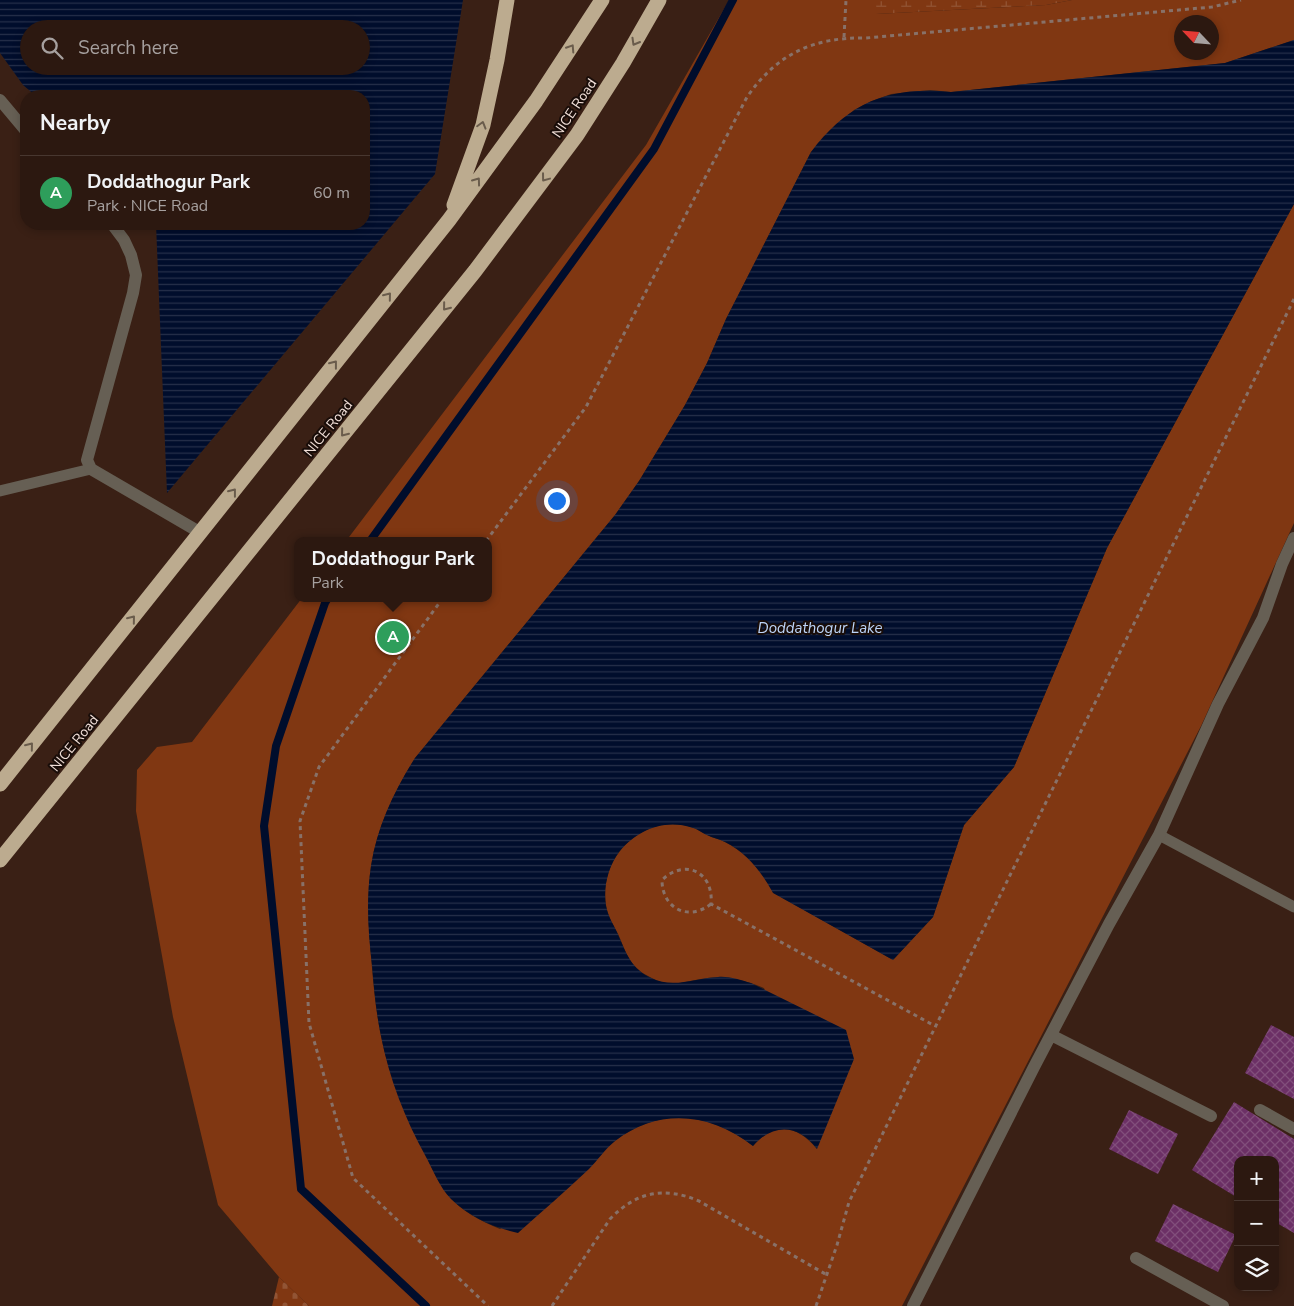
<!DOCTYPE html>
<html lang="en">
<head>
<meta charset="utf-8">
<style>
  body { margin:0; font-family:"Nunito Sans",sans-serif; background:#342119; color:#f1f3f6 }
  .controls { position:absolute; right:15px; bottom:15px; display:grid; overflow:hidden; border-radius:10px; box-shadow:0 2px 8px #0003 }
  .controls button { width:45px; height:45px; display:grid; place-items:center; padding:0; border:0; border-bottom:1px solid #483730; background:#2c1810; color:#f1f3f6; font:25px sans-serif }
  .compass { position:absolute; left:1174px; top:15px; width:45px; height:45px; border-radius:50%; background:#2c1810; box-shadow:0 2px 8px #0003; rotate:296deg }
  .you { position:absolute; left:556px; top:500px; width:18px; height:18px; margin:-12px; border:4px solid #fff; border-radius:50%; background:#1a73e8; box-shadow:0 0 0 8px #1a73e833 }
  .badge { display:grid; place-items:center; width:32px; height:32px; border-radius:50%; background:#0f766e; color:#fff; font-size:16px; font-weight:700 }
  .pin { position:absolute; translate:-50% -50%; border:2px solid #fff; box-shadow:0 1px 5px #0006 }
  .popup { position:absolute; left:294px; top:537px; width:198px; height:65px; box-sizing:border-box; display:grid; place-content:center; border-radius:10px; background:#2c1810; filter:drop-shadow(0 1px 4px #0005); font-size:16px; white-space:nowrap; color:#a6a09f }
  .popup b { font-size:19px; color:#f1f3f6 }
  .popup::after { content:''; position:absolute; left:50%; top:100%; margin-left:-10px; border:10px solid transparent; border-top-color:#2c1810 }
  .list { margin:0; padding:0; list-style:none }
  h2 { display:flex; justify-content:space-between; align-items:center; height:65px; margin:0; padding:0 20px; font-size:21px }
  h2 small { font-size:16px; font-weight:400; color:#a6a09f }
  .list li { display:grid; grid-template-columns:32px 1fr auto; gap:15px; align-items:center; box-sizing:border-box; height:75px; padding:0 20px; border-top:1px solid #483730 }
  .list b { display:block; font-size:19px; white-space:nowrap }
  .list p { margin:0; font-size:16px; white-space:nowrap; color:#a6a09f }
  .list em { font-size:16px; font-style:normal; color:#a6a09f }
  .icon { flex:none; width:28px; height:28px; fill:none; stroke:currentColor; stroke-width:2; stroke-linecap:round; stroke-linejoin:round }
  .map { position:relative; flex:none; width:1294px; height:1306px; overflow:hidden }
  .search { position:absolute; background:#2c1810; box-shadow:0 2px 8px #0003; left:20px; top:20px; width:350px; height:55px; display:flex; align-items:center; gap:12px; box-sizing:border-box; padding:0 18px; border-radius:28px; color:#a6a09f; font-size:19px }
  .panel { position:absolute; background:#2c1810; box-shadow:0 2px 8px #0003; left:20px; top:90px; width:350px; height:140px; border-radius:20px }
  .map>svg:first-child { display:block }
  .green { fill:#803712; fill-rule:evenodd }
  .wetland { fill:url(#wetland-marsh) }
  .cemetery { fill:url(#cemetery-stones) }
  .water { fill:url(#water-rules); fill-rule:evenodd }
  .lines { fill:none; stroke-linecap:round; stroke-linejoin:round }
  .stream { stroke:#000d2c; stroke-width:8 }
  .building { fill:url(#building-cross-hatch) }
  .path { stroke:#887168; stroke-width:3; stroke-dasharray:4 4; stroke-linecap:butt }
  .service { stroke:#665f54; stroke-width:11 }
  .minor { stroke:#665f54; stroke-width:12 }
  .motorway { stroke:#bcab8f; stroke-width:15 }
  .oneway { stroke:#6a5c4c }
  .labels { text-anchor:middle; stroke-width:4; stroke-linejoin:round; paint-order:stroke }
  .street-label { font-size:14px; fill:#f0ded7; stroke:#190d09 }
  .water-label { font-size:15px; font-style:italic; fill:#bcd4f8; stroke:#190d09 }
</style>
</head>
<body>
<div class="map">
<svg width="1294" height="1306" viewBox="0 0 1294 1306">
  <defs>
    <pattern id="wetland-marsh" width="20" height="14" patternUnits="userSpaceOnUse" patternTransform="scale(1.25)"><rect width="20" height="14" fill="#803712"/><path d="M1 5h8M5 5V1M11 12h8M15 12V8" fill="none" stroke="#925434"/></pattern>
    <pattern id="cemetery-stones" width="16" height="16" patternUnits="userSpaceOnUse" patternTransform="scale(1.25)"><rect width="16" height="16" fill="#803712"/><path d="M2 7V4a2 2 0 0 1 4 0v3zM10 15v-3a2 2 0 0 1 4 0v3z" fill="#925434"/></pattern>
    <pattern id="water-rules" width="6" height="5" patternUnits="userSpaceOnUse" patternTransform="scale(1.25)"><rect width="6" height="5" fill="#000d2c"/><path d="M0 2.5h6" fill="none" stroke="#26304a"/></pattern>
    <pattern id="building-cross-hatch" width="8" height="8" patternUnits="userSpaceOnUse" patternTransform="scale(1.25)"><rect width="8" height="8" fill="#6c3066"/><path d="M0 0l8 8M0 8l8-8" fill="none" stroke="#814e7b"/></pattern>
  </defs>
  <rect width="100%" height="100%" fill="#3a2015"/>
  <path class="green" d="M729,0H876V14L1046,5L1072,0H1294V40L1225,63L951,92L930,90L891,94L872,101L854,110L811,152L726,319L707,363L685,405L639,481L615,515L415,758C394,792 377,827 371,866C366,901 369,934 372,968C375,1003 379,1039 391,1073C398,1093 408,1113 416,1132C426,1154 434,1178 449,1196C462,1212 481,1221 500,1229C528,1207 557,1186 586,1165C600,1154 613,1141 628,1132C670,1107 717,1117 753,1146C775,1121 797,1125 817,1149L764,988C745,980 723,975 701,979C680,982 671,989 650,977C630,967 627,955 619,936C614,926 608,917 606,905C603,886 608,866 620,851C637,829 666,818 694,828C699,830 703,833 707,835C713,838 719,839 725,842C748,854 761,871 774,893L893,960L933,917L964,825L1014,767L1107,548L1294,204V523L1201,726L902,1306H309L279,1277L218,1205L173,1017L136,811L137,770L157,747L192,742L302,598H488V541H346L646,145ZM1182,22H1212V52H1182Z"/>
  <path class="wetland" d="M876,0H1072L1046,5L876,14Z"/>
  <path class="cemetery" d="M279,1277L309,1306H272Z"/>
  <path class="water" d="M0,0H463L435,174L167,493L156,224H364V96H36L23,85L0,53ZM29,29H361V66H29Z
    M1294,40V204L1107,548L1014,767L964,825L933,917L893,960L773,893C761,871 747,853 725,842C719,839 713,838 707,835C702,833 698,829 693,828C665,818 637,830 619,852C608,867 603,888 606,906C608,918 615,926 619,937C627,955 632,969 651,978C674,989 694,978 718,977C729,976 740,980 751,983L846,1030L854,1059L817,1149C799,1124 773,1123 753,1146C711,1113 659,1107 615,1141C605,1149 598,1160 589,1169C566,1191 541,1212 518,1233C492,1227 470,1217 451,1199C440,1188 433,1170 426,1157C405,1119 389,1078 381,1036C376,1012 374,989 372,965C368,931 366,900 371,866C377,827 394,791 415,758L615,515L639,481L685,405L707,363L726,319L811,152C849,102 889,86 951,92L1225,63Z"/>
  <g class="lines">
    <path class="stream" d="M370,541L654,149L733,0
      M328,598L325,603L276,746L264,826L301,1189L426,1306"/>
  </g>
  <path class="building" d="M1271,1025L1294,1037V1099L1245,1073Z
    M1234,1102L1294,1139V1233L1275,1222V1160H1238V1198L1192,1170Z
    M1129,1110L1178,1134L1158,1174L1109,1149Z
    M1173,1204L1236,1235L1218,1272L1155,1241Z"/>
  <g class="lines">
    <path class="path" d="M844,37L846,0
      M486,541L586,407L747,97C777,54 813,37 866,38L1212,7L1241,0
      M443,598L319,767L300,821L309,1023L353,1178L488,1306
      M711,904C688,922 662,908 662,880C685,858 714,872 711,904L935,1026
      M552,1306L610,1219C636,1192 664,1186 699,1201L827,1275
      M816,1306L837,1245L849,1202L1294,299"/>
    <path class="service" d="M0,491L91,469
      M1159,835L1294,907"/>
    <path class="minor" d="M0,100L26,131
      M112,224L124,240L131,255L136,275L133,293L87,460L91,469L201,533
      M1051,1035L1211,1116
      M1260,1110L1294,1129
      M1136,1258L1223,1306
      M913,1306L1034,1067L1109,924L1159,835L1218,704L1263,618L1282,564L1294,538"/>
    <path class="motorway" d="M454,205L483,125L497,60L507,0
      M0,784L449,220L536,101L602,0
      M0,860L475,271L577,135L623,63L659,0"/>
  </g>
  <defs><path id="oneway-chevron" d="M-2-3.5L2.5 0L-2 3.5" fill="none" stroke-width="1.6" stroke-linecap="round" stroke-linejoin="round" transform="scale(1.25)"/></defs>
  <g class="oneway">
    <use href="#oneway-chevron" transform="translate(635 42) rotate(120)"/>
    <use href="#oneway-chevron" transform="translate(571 48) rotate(-57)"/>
    <use href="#oneway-chevron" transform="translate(482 125) rotate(-74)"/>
    <use href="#oneway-chevron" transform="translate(545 178) rotate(127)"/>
    <use href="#oneway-chevron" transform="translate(477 181) rotate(-54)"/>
    <use href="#oneway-chevron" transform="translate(388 296) rotate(-51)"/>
    <use href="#oneway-chevron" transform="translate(446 307) rotate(129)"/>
    <use href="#oneway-chevron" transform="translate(334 364) rotate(-52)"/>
    <use href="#oneway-chevron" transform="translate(344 433) rotate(129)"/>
    <use href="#oneway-chevron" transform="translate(233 492) rotate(-52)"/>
    <use href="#oneway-chevron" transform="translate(132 619) rotate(-51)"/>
    <use href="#oneway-chevron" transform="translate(30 746) rotate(-51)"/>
  </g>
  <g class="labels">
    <g class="street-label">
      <text transform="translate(574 108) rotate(-56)" y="5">NICE Road</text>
      <text transform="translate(328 428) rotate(-51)" y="5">NICE Road</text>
      <text transform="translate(74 743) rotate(-51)" y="5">NICE Road</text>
    </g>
    <g class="water-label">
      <text x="820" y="633">Doddathogur Lake</text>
    </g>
  </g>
</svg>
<div class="controls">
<button>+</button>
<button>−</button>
<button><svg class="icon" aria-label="layers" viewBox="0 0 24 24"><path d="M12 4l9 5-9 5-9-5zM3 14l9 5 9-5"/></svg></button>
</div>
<svg class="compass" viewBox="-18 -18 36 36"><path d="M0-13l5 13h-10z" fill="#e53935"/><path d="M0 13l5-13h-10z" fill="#a6a09f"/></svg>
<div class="you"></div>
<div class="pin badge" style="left:393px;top:637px;background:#2e9e5b">A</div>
<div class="popup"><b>Doddathogur Park</b>Park</div>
<div class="search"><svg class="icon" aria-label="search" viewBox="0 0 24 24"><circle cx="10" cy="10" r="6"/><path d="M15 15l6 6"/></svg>Search here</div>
<section class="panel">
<h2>Nearby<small></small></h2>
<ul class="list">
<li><span class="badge" style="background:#2e9e5b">A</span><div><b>Doddathogur Park</b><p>Park · NICE Road</p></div><em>60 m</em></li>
</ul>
</section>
</div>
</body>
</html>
